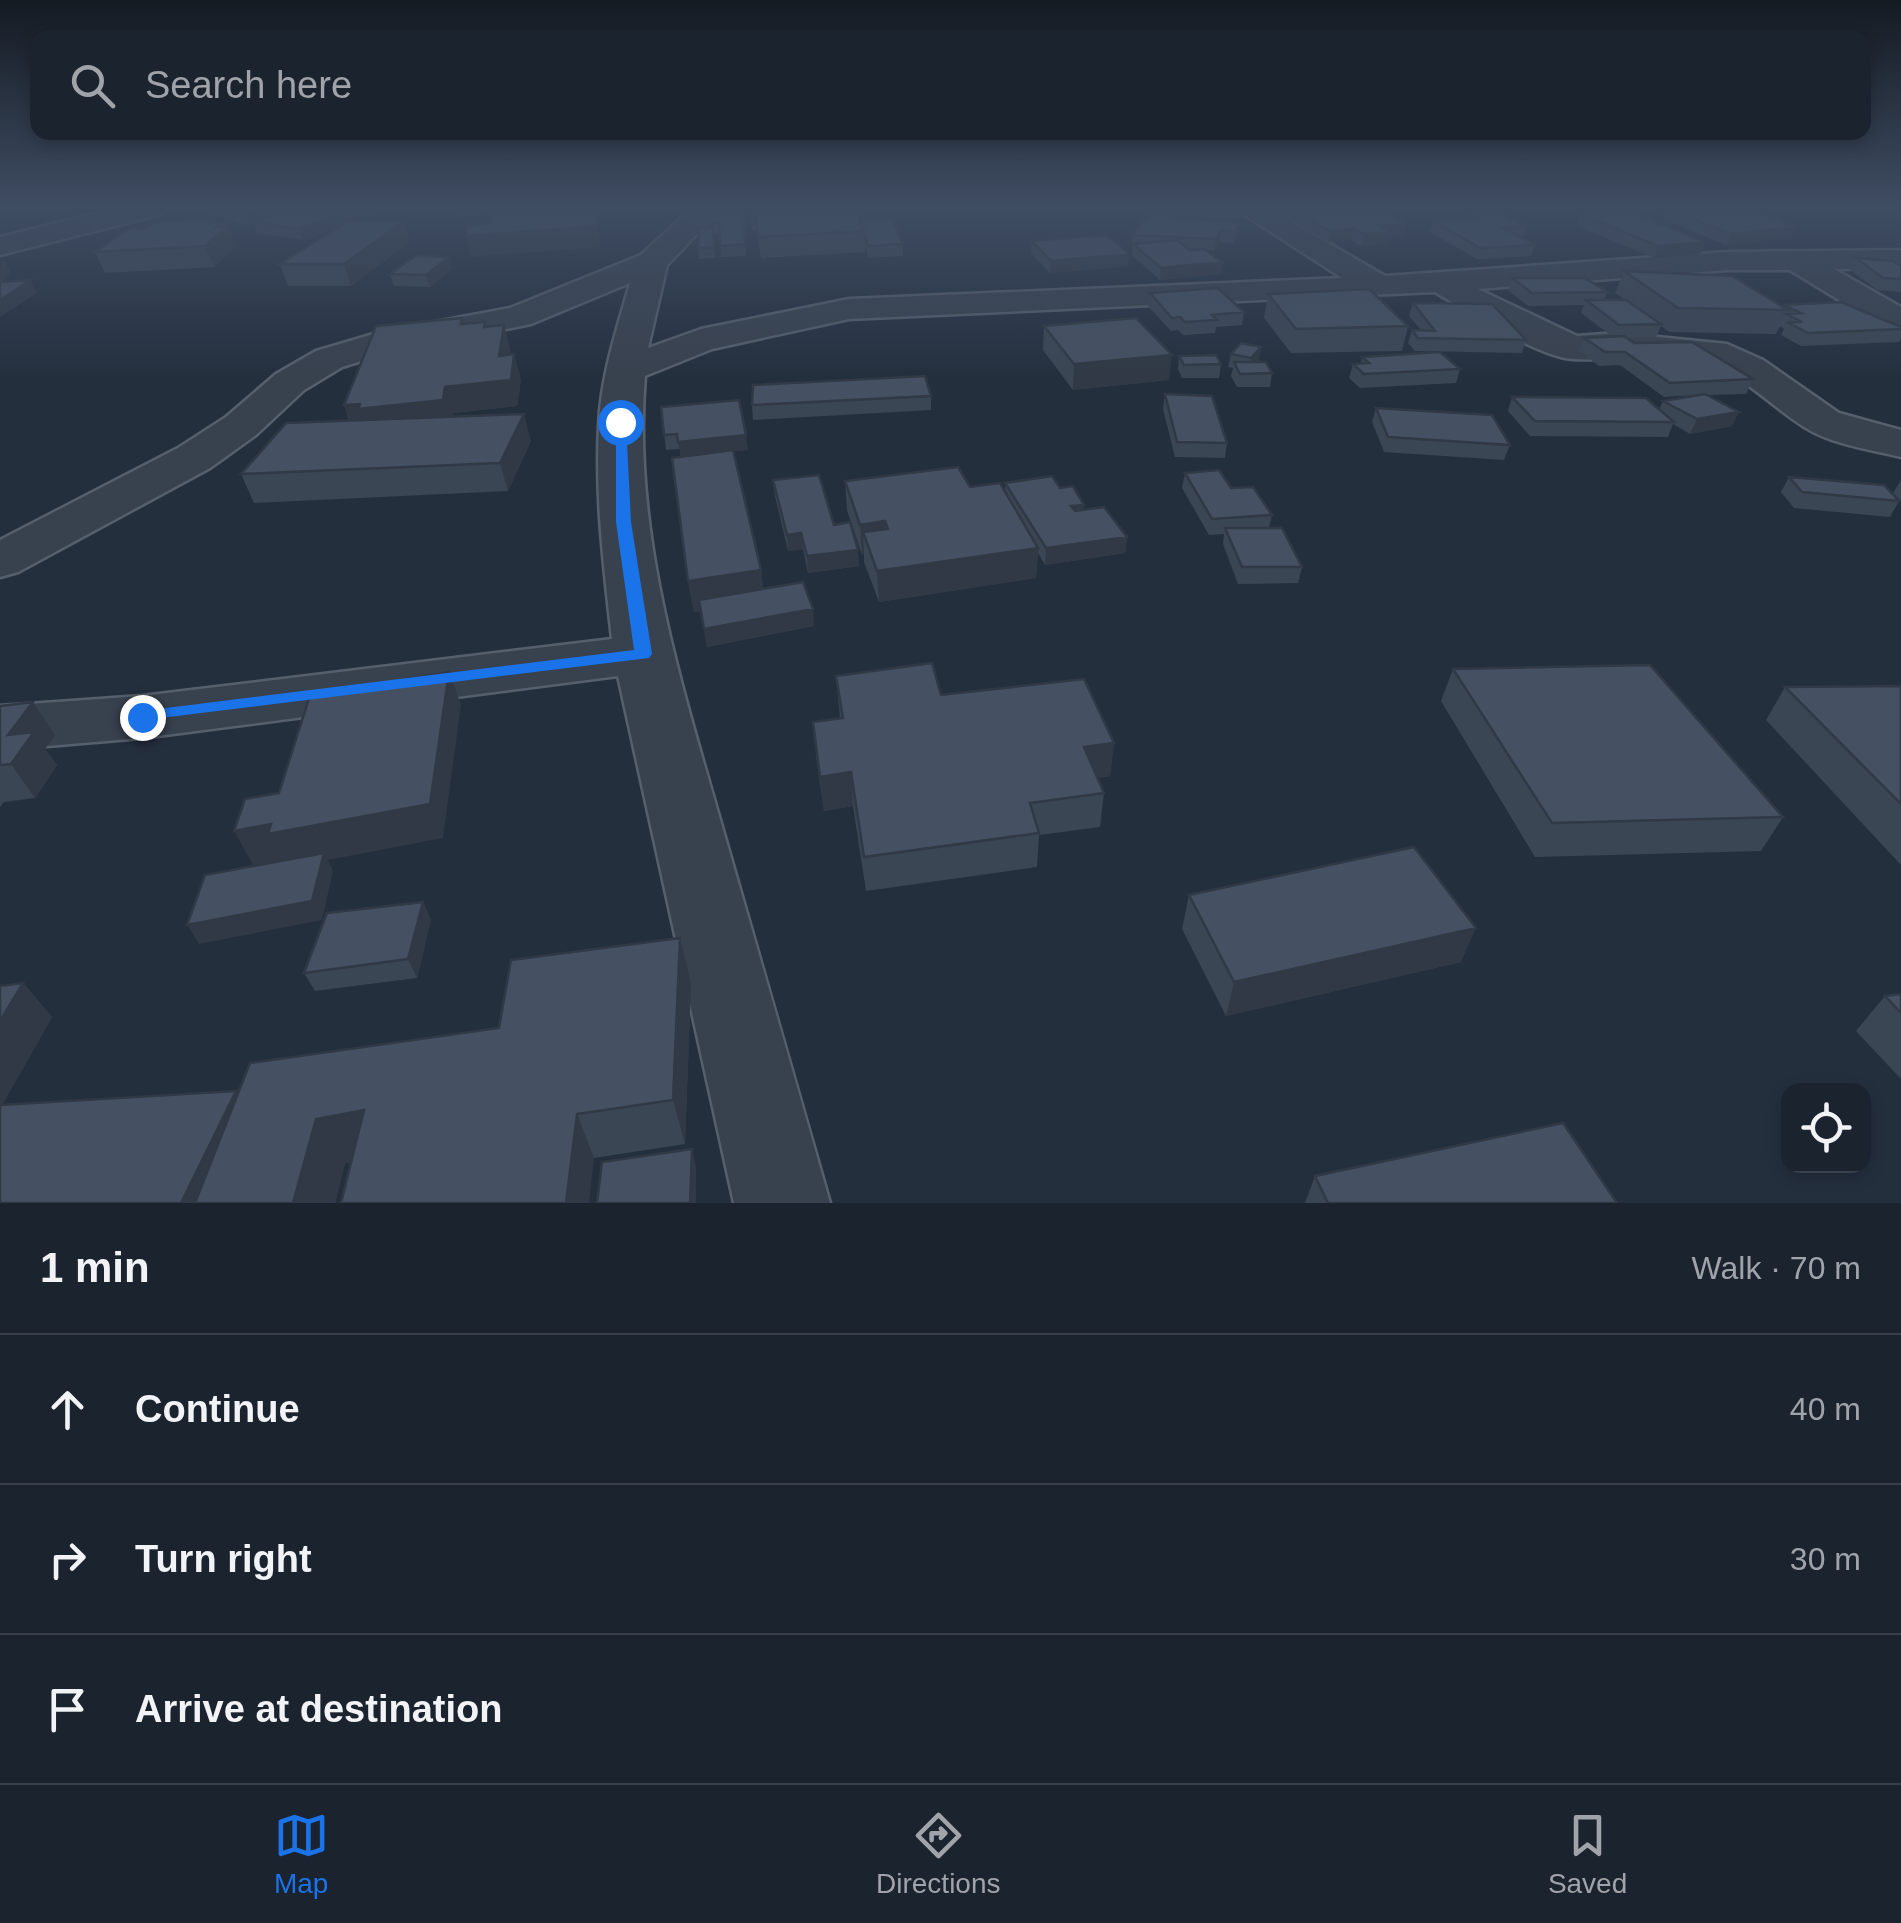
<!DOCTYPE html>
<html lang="en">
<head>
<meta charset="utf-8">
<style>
  body { margin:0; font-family:Arial,sans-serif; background:#282f3a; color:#f1f3f6 }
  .controls { position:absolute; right:30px; bottom:30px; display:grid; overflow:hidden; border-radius:20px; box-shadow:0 5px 15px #0003 }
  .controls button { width:90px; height:90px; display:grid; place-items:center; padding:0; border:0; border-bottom:2px solid #39404a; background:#1b232e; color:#f1f3f6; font:50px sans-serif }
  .stop { position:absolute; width:30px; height:30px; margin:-22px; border:8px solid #1a73e8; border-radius:50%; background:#fff }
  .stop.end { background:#1a73e8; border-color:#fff; box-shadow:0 2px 10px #0008 }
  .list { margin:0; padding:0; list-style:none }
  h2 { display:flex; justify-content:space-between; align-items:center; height:130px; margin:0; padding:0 40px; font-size:42px }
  h2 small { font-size:32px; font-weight:400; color:#a0a4aa }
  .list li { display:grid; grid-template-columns:65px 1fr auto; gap:30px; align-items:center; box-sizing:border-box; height:150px; padding:0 40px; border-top:2px solid #39404a }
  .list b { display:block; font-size:38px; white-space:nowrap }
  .list em { font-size:32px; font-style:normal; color:#a0a4aa }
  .icon { flex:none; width:55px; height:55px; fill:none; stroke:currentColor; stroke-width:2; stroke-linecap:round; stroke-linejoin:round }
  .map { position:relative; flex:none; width:1901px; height:1203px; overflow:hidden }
  .search { position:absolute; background:#1b232e; box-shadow:0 5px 15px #0003; left:30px; right:30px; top:30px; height:110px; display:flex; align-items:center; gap:25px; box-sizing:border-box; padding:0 35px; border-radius:20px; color:#a0a4aa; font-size:38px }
  .sheet { height:580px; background:#1b232e }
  nav { display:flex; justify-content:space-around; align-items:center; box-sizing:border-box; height:140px; border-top:2px solid #39404a; background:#1b232e; font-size:28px; color:#a0a4aa }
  nav a { display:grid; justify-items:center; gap:5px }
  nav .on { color:#1a73e8 }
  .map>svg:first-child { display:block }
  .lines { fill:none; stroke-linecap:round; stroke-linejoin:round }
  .street-casing { stroke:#565f6c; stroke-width:5 }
  .street { fill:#38414e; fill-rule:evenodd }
  .wall { fill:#3b4654 }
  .shaded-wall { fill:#303945 }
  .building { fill:#455162; stroke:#303945; stroke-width:2.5 }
  .route { fill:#1a73e8 }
</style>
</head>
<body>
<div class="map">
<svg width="1901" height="1203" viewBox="0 0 1901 1203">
  <rect width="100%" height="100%" fill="#242f3e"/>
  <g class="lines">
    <g class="street-casing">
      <path id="street" d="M118,208H166L162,214L0,255V237Z
        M692,208H722L667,265L648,348L701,329L849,299L1342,278L1234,208H1268L1385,276L1728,252L1901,250V268L1834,269L1901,307V333L1888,330L1790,270H1728L1478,289L1577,336L1618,333L1727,344L1763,360L1839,413L1901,430V457C1872,450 1831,444 1806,428C1773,408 1747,378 1710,364C1668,348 1617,362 1573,359C1538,357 1467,311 1435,292L849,319L712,349L645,376C632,532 681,683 723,830C759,955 795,1079 830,1203H734L618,676L142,738L0,750V706L142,696L612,639C604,568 595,497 599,425C601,376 617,329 630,283L531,324L384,354L342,367L304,390L256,435L210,468L18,572L0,577V540L178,448L226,417L276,374L316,351L377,333L510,308L641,255Z"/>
    </g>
    <use href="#street" class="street"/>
  </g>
  <path class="wall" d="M201,208H389L356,221H404L410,242L351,286H288L280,264L334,229L303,240L257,233L254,224L248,226L203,212Z
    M418,208H490L480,215L419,213Z
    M1141,208H1244L1242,218L1213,220L1238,234L1234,243L1220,242L1214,251L1206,250L1222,262L1220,274L1160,280L1132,255V235L1148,215Z
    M1266,208H1324V210L1405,235L1390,236L1388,243L1361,246L1351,240L1328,242L1296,223V221L1293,222Z
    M1384,208H1441L1440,212H1389Z
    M1666,208H1744L1795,227L1790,238L1726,245L1662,218Z
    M744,212L746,256L721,257L719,234H714L715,258L699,259L698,248L709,228V213Z
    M750,213L860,219L903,244V256L869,258L865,246V252L761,258L756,230H752Z
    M1468,214L1526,227L1523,238L1535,245L1531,256L1477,259L1430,232L1433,221L1467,219Z
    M1580,214L1705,242L1700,254L1654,258L1576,225Z
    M214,219L215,222H223L236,247L214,267L105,273L95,252L146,228Z
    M1032,241L1128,266L1050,273L1031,253Z
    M449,257L452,269L430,287L394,286L390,274Z
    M1856,258L1901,279V292L1877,290L1850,270Z
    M1624,271L1783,307L1784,305L1901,327V338L1899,342L1801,346L1781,335L1784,329L1780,326L1783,320L1776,334L1669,332L1661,326L1656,337L1626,338L1634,343L1753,379L1746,394L1707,395L1732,426L1690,434L1673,424L1668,437L1530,436L1508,411L1512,397L1659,409L1663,401L1697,395L1664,397L1620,365L1599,366L1579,351L1584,338L1613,337L1581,313L1584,305L1528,306L1508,290L1512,278L1607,292L1604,300H1625L1615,293Z
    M1150,293L1244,312L1242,325L1216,327L1215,333L1183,335L1178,330L1171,331L1148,306Z
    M1268,294L1408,326L1402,351L1291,353L1264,318Z
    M1413,303L1526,340L1522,353L1415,351L1408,343L1412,330H1421L1409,316Z
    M464,324L486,327L504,325L510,350L509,355L514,354L521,380L517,406L453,413L452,417L531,441L508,491L254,503L241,474L349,421L344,405Z
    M1044,326L1169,380L1073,390L1043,350Z
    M1261,347L1257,362L1272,373L1270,387H1237L1231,376L1233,368L1228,367L1231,354Z
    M1179,356L1221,364L1219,378H1182L1178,369Z
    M1362,357L1460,369L1456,383L1360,388L1349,378L1353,364L1361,363Z
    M1165,394L1227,443L1225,458L1175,457L1163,409Z
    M931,396V410L753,420L752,405Z
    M661,407L748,450L733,451L761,570L763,589L814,626L707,647L701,611L694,612L688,581L680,449L666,450Z
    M1376,408L1510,445L1504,460L1384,452L1372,422Z
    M1185,473L1231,488L1272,515L1269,528L1302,567L1298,583L1238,584L1223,544L1224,534L1209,535L1182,488Z
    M1789,477L1899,501L1890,517L1794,508L1781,492Z
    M773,480L834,525L859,566L808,573L803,549L788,551L775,496Z
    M1901,480V501L1893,493Z
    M845,481L970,487L1005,492V483L1060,488L1084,510L1127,537L1125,553L1045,565L1038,553L1036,578L879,602L864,562V554L862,555L847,510Z
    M1453,669L1783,817L1761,851L1535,857L1441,701Z
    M836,676L941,695L1114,743L1110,776L1098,778L1104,793L1100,827L1039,835L1037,867L866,891L853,806L824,811L816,755L813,722L840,718Z
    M1901,686V865L1766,720L1785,687Z
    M33,702L55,735L45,749L57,765L35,798L4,802L0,807V706Z
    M1189,895L1461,962L1226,1016L1182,929Z
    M423,902L431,920L417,978L315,991L304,973Z
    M23,983L52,1017L2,1105L238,1094L499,1028L691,984L685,1144L594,1158L351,1162L345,1163L335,1203H0V986Z
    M1901,994V1079L1856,1031L1885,996Z
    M1315,1176L1617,1203H1305Z"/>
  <path class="shaded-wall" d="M270,208H315L253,222L254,224L248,226L244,215Z
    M359,208L389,209L303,240L299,229Z
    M479,208H490L480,215Z
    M562,208H647V210L595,214L601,247L471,257L466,236Z
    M1324,208L1322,219L1298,213L1296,221L1293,222L1295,211Z
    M214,219L217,227L223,222L226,229L228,227L236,247L214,267L205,246L209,223Z
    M404,221L410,242L351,286L344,264Z
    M1240,223L1238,234L1234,243L1235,232Z
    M1407,224L1405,235L1390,236L1388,243L1361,246L1364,234L1380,226Z
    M1795,227L1790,238L1726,245L1731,234Z
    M1354,229L1351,240L1328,242L1330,231Z
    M1221,230L1220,242L1214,251L1216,239Z
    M1705,242L1700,254L1654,258L1658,246Z
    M1129,254L1128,266L1050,273L1051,261Z
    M449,257L452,269L430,287L426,275Z
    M5,261L11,273L0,284V266Z
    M1222,262L1220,274L1160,280L1161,268Z
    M31,280L37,293L0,317V300Z
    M504,325L510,350L505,381L514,354L521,380L517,406L453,413L451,426L353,432L344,405L360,404L445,387L499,356Z
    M1261,347L1259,361L1249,371L1251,358Z
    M1172,355L1169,380L1073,390L1074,364Z
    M1739,412L1732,426L1690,434L1697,419Z
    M524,414L531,441L508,491L500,463Z
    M746,435L748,450L681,457L678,442Z
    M1084,505L1083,520L1071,506Z
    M885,521L886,551L863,532L864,554L862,555L860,525Z
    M801,533L803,549L788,551L787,535Z
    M1127,537L1125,553L1045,565L1046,548Z
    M1038,548L1036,578L879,602L877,571Z
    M858,550L859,566L808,573L807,556Z
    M761,570L765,601L694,612L688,581Z
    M813,609L814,626L707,647L704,629Z
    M449,672L461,705L443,838L328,860L333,871L322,920L199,944L187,925L253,865L234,831Z
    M33,702L55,735L45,749L57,765L35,798L11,764L8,735Z
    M1114,743L1110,776L1081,781L1084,747Z
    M851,772L853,806L824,811L820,777Z
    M423,902L431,920L417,978L408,959Z
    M1476,928L1461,962L1226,1016L1234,982Z
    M680,938L691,984L685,1144L673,1100Z
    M23,983L52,1017L0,1109V1021Z
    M236,1091L260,1124L224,1203H181Z
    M364,1110L390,1155L345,1163L335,1203H293L316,1119Z
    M577,1114L594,1158L589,1203H566Z
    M692,1149L696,1167V1203H690Z"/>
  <path class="building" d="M220,208H270L244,215Z
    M294,208H359L299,229L253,222Z
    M494,208H594L597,226L466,236L467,225L492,223Z
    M830,208H856L864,231L759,237L754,212Z
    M1289,208H1322L1295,211Z
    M1349,208H1376L1407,224L1380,226L1391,232L1364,234L1354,229L1330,231L1298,213Z
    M1668,208H1744L1795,227L1731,234Z
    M1625,210L1705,242L1658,246L1580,214Z
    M744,212L745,244L720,246L719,223L709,224V213Z
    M1498,212L1526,227L1504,228L1535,245L1480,248L1433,221L1477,218L1468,214Z
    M1149,214L1240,223L1235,232L1221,230L1216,239L1132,235Z
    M892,218L903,244L868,246L860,219Z
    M214,219L209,223L223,222L216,227H228L205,246L95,252L128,229L146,228L154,222Z
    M347,221H404L344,264H280Z
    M713,227L714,247L698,248L699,228Z
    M1107,235L1129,254L1051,261L1032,241Z
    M1177,240L1190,250L1204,249L1222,262L1161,268L1133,244Z
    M415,256L449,257L426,275L390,274Z
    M1856,258L1893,261L1901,266V279L1883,278Z
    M1624,271L1732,276L1788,310L1678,308Z
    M1512,278H1585L1607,292L1532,293Z
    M31,280L0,300V282Z
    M1218,288L1244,312L1212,315L1217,320L1185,322L1180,317L1172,318L1150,293Z
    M1369,289L1408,326L1296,329L1268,294Z
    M1586,300H1626L1661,324L1619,325Z
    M1841,302L1901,327V329L1808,333L1787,322H1802L1786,314L1801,313L1784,305Z
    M1413,303L1492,304L1526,340L1418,338L1412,330L1435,331Z
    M462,318L461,324L485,322L484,327L504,325L499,356L514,354L511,380L445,387L443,400L358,409L360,404L344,405L376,326Z
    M1136,318L1172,355L1074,364L1044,326Z
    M1624,336L1634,343L1692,342L1753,379L1670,383L1625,352H1605L1584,338Z
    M1241,343L1261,347L1251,358L1231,354Z
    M1440,352L1460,369L1364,374L1353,364L1369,363L1362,357Z
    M1216,355L1221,364L1184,365L1179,356Z
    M1234,362H1266L1272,373L1240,374Z
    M925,376L931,396L752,405L753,385Z
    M1165,394L1212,396L1227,443L1177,442Z
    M1705,394L1739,412L1697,419L1663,401Z
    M1512,397L1646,398L1674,422L1535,421Z
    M739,400L746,435L678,442L677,434L664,435L661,407Z
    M1376,408L1492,415L1510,445L1388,437Z
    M524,414L500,463L241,474L286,423Z
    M733,450L761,570L688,581L672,458Z
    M958,467L970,487L1000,483L1038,548L877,571L863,532L888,529L885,521L860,525L845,481Z
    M1219,470L1231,488L1253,487L1272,515L1212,519L1185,473Z
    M819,475L834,525L850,522L858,550L807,556L801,533L787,535L773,480Z
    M1052,476L1060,488L1073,486L1084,505L1071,506L1075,511L1104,507L1127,537L1046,548L1005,483Z
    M1789,477L1884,485L1899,501L1802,492Z
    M1225,528H1282L1302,567H1242Z
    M803,582L813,609L704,629L699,600Z
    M932,663L941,695L1084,679L1114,743L1084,747L1104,793L1030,803L1039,833L864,857L851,772L820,777L813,722L843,718L836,676Z
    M1650,665L1783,817L1552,823L1453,669Z
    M449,672L430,804L268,834L271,824L234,831L245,799L279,793L310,695Z
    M1901,686V804L1785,687Z
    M33,702L8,735L34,732L11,764L0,765V706Z
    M1414,847L1476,928L1234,982L1189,895Z
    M324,853L312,901L187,925L205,875Z
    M423,902L408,959L304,973L327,913Z
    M680,938L673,1100L577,1114L566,1203H341L364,1110L316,1119L293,1203H195L250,1063L499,1028L511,960Z
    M23,983L0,1021V986Z
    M1901,994V1013L1885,996Z
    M236,1091L181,1203H0V1105Z
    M1563,1123L1617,1203H1328L1315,1176Z
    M692,1149L690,1203H597L602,1162Z"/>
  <linearGradient id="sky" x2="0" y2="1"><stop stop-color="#141a22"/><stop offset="0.55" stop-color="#3f4d63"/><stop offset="1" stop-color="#3f4d63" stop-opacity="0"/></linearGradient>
  <rect width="1901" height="377" fill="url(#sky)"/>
  <path class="route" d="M616,419L626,422L631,522L652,654L649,658L136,721V713L142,711L634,650L616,522Z"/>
</svg>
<div class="controls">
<button><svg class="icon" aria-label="locate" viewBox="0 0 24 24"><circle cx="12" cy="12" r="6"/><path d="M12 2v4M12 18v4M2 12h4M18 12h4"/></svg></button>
</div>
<div class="stop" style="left:620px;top:422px"></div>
<div class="stop end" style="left:142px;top:717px"></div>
<div class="search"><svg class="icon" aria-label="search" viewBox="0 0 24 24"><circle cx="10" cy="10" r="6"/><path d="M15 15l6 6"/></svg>Search here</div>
</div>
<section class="sheet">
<h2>1 min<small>Walk · 70 m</small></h2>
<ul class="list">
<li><svg class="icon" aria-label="ahead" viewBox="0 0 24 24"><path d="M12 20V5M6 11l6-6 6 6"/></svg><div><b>Continue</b></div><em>40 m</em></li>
<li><svg class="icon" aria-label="right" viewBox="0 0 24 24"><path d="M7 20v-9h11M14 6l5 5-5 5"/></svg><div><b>Turn right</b></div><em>30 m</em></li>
<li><svg class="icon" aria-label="arrive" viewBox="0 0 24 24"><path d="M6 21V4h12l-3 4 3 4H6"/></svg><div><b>Arrive at destination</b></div></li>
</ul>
</section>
<nav>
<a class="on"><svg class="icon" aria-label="map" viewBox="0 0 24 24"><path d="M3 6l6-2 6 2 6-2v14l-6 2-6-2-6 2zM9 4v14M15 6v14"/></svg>Map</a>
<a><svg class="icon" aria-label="directions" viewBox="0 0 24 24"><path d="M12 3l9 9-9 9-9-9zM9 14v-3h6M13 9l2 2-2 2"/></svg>Directions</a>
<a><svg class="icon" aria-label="saved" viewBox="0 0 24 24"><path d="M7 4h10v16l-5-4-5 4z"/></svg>Saved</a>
</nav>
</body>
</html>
